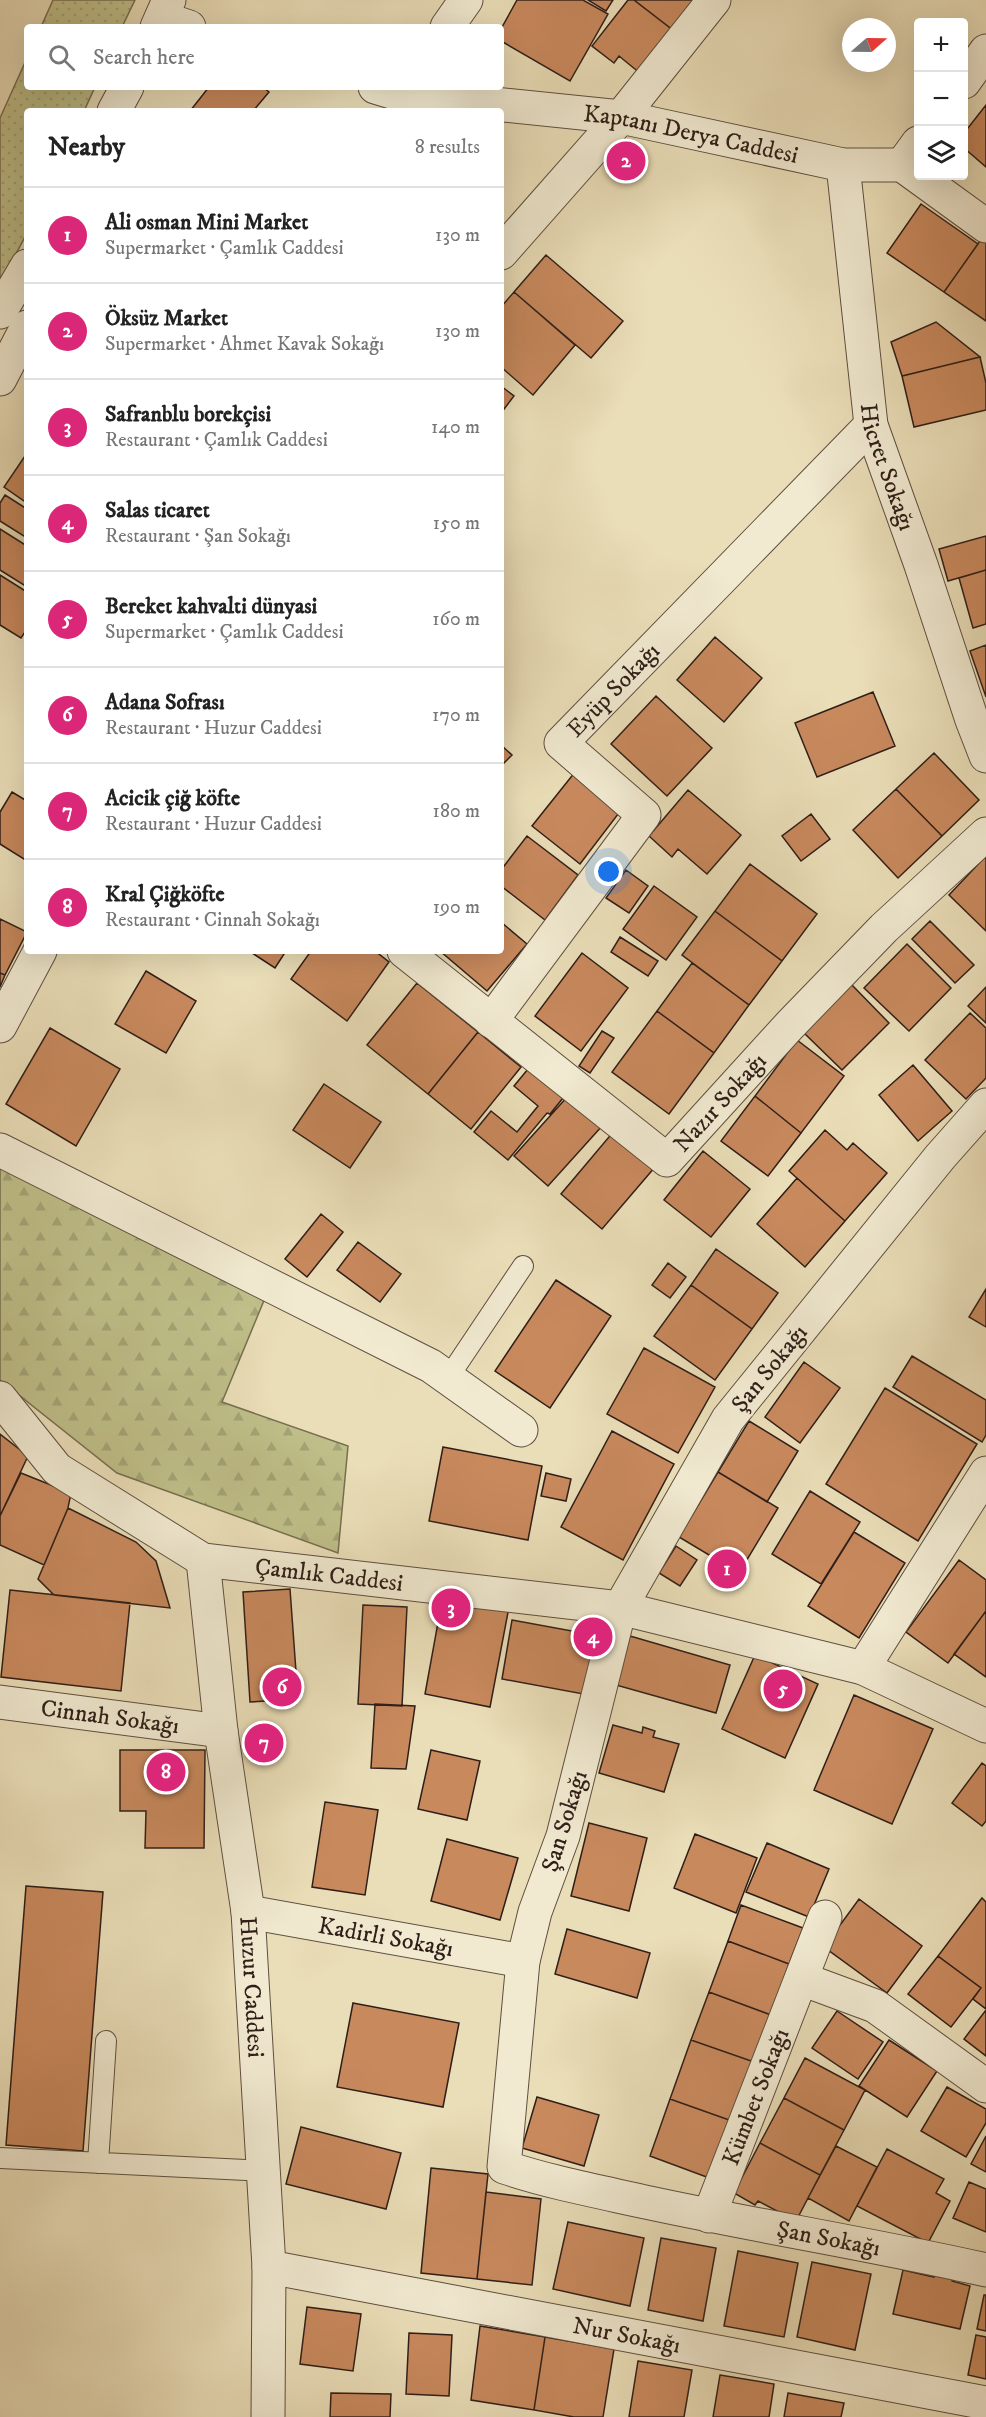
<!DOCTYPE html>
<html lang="en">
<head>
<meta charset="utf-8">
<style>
  body { margin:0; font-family:"IM FELL DW Pica",serif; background:#f2f2f2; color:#222 }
  .controls { position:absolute; right:18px; top:18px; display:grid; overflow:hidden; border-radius:6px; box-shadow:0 6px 24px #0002 }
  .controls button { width:54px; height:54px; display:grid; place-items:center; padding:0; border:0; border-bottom:2px solid #e0e0e0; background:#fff; color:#222; font:30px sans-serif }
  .compass { position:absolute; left:842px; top:18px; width:54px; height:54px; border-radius:50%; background:#fff; box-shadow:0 6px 24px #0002; rotate:70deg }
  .you { position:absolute; left:609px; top:872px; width:21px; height:21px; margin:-15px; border:4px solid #fff; border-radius:50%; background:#1a73e8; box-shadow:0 0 0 9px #1a73e833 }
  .badge { display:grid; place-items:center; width:39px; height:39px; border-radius:50%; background:#db2777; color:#fff; font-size:20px; font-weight:700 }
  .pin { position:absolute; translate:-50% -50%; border:3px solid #fff; box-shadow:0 2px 6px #0006 }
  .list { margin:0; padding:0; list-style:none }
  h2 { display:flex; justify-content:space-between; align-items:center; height:78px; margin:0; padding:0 24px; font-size:26px }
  h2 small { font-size:20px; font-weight:400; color:#767676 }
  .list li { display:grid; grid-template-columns:39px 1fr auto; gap:18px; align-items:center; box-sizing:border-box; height:96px; padding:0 24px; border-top:2px solid #e0e0e0 }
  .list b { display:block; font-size:22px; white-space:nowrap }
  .list p { margin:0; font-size:20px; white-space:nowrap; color:#767676 }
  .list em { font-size:20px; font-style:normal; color:#767676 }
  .icon { flex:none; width:33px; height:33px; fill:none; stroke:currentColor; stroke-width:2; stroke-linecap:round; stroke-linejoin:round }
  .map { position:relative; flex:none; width:986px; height:2417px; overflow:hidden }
  .search { position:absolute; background:#fff; box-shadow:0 6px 24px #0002; left:24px; top:24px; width:480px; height:66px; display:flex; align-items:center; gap:15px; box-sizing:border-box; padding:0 21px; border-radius:6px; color:#767676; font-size:22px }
  .panel { position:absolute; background:#fff; box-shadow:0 6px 24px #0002; left:24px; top:108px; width:480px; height:846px; border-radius:6px }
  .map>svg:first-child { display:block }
  .grass { fill:url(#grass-dots); stroke:#776e50; stroke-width:1.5 }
  .forest { fill:url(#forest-firs); stroke:#776e50; stroke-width:1.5 }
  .building { fill:#c8895d; stroke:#2f1e18; stroke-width:1.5 }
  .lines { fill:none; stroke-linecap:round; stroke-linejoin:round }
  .service-casing { stroke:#5e4e40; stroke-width:22 }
  .minor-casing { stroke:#5e4e40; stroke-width:35 }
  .tertiary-casing { stroke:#5e4e40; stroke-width:35 }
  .service { stroke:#f1ead1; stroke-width:20 }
  .minor { stroke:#f1ead1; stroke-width:33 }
  .tertiary { stroke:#f1ead1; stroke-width:33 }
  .labels { text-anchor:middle; stroke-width:5; stroke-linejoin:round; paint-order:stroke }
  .street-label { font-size:24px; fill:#2f1e18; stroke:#f1ead1 }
</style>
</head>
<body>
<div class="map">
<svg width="986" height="2417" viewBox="0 0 986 2417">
  <defs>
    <pattern id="grass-dots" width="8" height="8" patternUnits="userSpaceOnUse" patternTransform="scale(1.5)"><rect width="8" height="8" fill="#bfbf89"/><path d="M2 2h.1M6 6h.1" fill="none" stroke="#a4a476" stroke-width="1.8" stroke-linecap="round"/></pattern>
    <pattern id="forest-firs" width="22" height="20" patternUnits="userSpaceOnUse" patternTransform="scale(1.5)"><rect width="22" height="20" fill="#bfbf89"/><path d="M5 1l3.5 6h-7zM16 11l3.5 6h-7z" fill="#a4a476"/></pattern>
  </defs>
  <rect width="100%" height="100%" fill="#eadeb8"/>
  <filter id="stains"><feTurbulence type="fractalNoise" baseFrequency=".00333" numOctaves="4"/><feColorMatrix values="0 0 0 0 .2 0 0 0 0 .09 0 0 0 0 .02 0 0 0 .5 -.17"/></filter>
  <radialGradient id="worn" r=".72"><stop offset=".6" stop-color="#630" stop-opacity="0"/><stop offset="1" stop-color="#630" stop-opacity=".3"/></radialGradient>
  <path class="grass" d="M53,0H135L122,27H41Z
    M27,58V87H95L84,111H27V233L0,284V118Z"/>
  <path class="forest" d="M0,1148L265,1298L222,1402L348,1446L338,1553L117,1473L0,1380Z"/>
  <path class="building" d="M517,0H583L608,14L570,81L501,41V29Z
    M588,0H613L606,11Z
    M628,0H634L674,31L641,74L619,56L614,63L592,46Z
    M634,0H698L674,31Z
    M209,87H263L269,92L253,111H190Z
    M986,105V167L964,148V133Z
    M921,204L978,244L944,292L887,253Z
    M982,238L986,240V321L944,292Z
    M546,255L623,321L591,358L514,292Z
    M514,292L575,345L533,395L501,367V307Z
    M936,322L980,357L902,376L891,342Z
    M980,357L986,383V410L914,427L902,376Z
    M501,386L514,396L501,413Z
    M27,453V503L4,487Z
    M5,495L27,509V538L0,521V503Z
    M0,529L27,546V587L0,570Z
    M986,536V570L948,581L939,549Z
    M986,570V624L973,628L959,578Z
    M0,575L27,592V629L21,638L0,625Z
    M715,637L762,678L724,722L677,680Z
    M986,645V697L970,651Z
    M873,692L895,746L817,777L795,723Z
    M656,696L712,748L667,796L611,744Z
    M501,745L512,755L501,766Z
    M934,753L979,800L942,836L896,789Z
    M575,772L622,809L580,864L532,826Z
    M896,789L942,836L898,878L853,830Z
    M688,790L741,835L707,874L678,849L672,857L649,836Z
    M12,792L27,801V861L0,844V812Z
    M811,814L830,839L801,861L782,836Z
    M527,836L578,875L545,920L501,886V870Z
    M986,856V931L949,895Z
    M750,864L817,914L782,961L715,911Z
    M626,870L648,886L629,913L606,898Z
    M654,886L697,917L666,960L623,929Z
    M715,911L782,961L749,1005L682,955Z
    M0,919L27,932L5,975L0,973Z
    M930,921L974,965L955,983L912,939Z
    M501,922L527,944L487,991L440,951H501Z
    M620,937L658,961L648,976L611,952Z
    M907,944L951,988L909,1031L864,988Z
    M249,951H286L275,968Z
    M311,951H375L389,962L347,1021L291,979Z
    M582,953L628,988L581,1051L535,1016Z
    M692,963L749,1005L714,1053L657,1011Z
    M146,971L196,1001L166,1053L115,1024Z
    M0,973L5,975L0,987Z
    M417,983L478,1032L428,1094L367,1045Z
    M851,984L889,1023L842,1070L803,1032Z
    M986,987V1023L968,1006Z
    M657,1011L714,1053L669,1114L612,1072Z
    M970,1013L986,1028V1078L966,1099L925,1060Z
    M50,1028L120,1069L76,1146L6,1104Z
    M602,1031L614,1038L590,1073L579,1066Z
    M478,1032L521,1067L471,1129L428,1094Z
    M797,1040L844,1076L801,1133L755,1096Z
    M913,1065L952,1111L918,1141L879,1095Z
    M528,1069L563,1098L550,1114L547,1113L508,1160L474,1132L491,1111L517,1132L538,1106L514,1086Z
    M324,1084L381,1122L350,1168L293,1130Z
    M568,1096L602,1126L548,1186L514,1156Z
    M755,1096L801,1133L768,1176L721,1141Z
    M825,1130L847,1150L853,1143L887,1173L845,1221L789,1171Z
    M614,1131L655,1167L602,1229L561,1194Z
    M703,1151L750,1189L711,1237L664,1200Z
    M797,1178L845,1221L805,1267L757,1224Z
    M321,1214L343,1232L307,1277L285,1259Z
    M358,1242L401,1274L380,1302L337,1270Z
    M716,1249L778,1293L752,1329L691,1285Z
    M668,1263L686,1277L670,1298L652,1285Z
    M556,1280L611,1316L550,1408L495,1371Z
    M691,1285L752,1329L715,1380L654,1336Z
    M986,1289V1327L969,1317Z
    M644,1348L715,1387L678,1453L607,1414Z
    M912,1356L986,1400V1435L982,1442L893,1387Z
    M804,1362L840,1388L800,1443L765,1417Z
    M885,1388L977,1444L918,1541L826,1484Z
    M749,1421L798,1451L767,1502L718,1472Z
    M612,1431L674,1464L623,1560L561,1527Z
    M0,1434L28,1456L0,1516Z
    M443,1447L542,1466L528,1540L429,1521Z
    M718,1472L778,1508L739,1573L679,1537Z
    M21,1473L71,1493L68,1508L44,1565L0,1545V1516Z
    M546,1473L571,1479L566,1501L541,1496Z
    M810,1491L860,1522L821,1584L772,1554Z
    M68,1508L136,1542L156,1561L170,1608L54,1595L38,1579Z
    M854,1532L905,1563L859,1638L808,1606Z
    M676,1546L697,1560L680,1586L659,1573Z
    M959,1560L986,1580V1611L948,1663L906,1632Z
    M290,1589L298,1699L250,1702L243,1592Z
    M10,1590L130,1603L121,1691L1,1677Z
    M443,1595L509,1607L490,1707L425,1694Z
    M363,1605L407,1607L402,1706L358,1704Z
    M986,1611V1677L954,1654Z
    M512,1620L605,1637L594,1696L502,1679Z
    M630,1636L730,1665L716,1713L616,1685Z
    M755,1655L818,1684L785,1758L722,1729Z
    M854,1695L933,1729L892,1824L814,1790Z
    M375,1704L415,1706L406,1769L371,1768Z
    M613,1725L642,1733L643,1727L655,1731L653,1737L679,1744L664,1792L599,1773Z
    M120,1750H205L204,1848H145L146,1811H120Z
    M431,1750L480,1761L467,1820L418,1809Z
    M982,1763L986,1766V1821L982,1826L952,1803Z
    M325,1802L378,1810L365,1895L312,1887Z
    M589,1823L647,1838L629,1911L571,1896Z
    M695,1834L757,1858L736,1913L674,1888Z
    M447,1839L518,1858L500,1920L431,1901Z
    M767,1843L829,1869L809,1917L746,1892Z
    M26,1886L103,1892L83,2151L6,2145Z
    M982,1898L986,1902V2009L973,1999L981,1988L938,1956Z
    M859,1899L922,1946L887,1993L824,1947Z
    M741,1905L803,1928L789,1964L728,1941Z
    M567,1929L650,1953L637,1998L555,1974Z
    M728,1941L789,1964L771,2015L709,1992Z
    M938,1956L981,1988L951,2027L908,1994Z
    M709,1992L771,2015L754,2062L691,2040Z
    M353,2003L459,2023L443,2107L337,2087Z
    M986,2010V2056L964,2039Z
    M837,2011L883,2042L858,2079L812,2048Z
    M691,2040L754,2062L732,2121L670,2099Z
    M889,2040L937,2071L907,2117L859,2086Z
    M805,2058L865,2090L844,2130L784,2098Z
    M947,2087L986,2109V2123L966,2157L921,2131Z
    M537,2097L599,2115L584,2166L522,2148Z
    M784,2098L844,2130L820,2175L760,2143Z
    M670,2099L732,2121L712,2179L650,2156Z
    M301,2127L401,2153L386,2209L286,2184Z
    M986,2136V2172L971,2164Z
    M760,2143L820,2175L796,2221L758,2201L755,2205L734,2193Z
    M836,2146L877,2167L849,2221L808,2198Z
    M887,2149L944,2179L936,2193L950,2201L928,2243L857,2206Z
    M431,2168L488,2174L477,2279L421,2273Z
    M969,2182L986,2189V2232L953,2218Z
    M486,2192L541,2199L532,2285L477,2279Z
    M568,2222L644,2238L630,2306L553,2289Z
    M661,2238L716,2248L703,2321L648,2310Z
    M738,2251L798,2263L784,2337L724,2326Z
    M812,2262L871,2274L855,2350L797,2337Z
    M903,2270L934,2277L935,2273L953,2277L952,2281L970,2286L960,2329L893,2314Z
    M984,2295H986V2331L977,2329Z
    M307,2307L361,2314L353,2371L300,2364Z
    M480,2326L545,2337L534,2410L471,2400Z
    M409,2333L452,2335L449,2396L406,2394Z
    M976,2335L986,2337V2379L968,2375Z
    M545,2337L614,2349L603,2417H574L534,2410Z
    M638,2361L692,2370L684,2417H629Z
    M720,2375L774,2384L769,2417H713Z
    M331,2393L391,2394L390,2417H330Z
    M788,2393L844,2403L841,2417H784Z"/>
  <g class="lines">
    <g class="service-casing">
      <path id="service" d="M448,1378L523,1266
        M0,2158L264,2171
        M98,2163L106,2041"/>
    </g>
    <g class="minor-casing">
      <g id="minor">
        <path d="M447,27L466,0"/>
        <path d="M964,82L986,51"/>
        <path d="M621,117L714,0"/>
        <path id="s1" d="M843,165L871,425L921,565L972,720L986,756"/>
        <path d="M902,165L918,143"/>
        <path id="s2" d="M404,951L667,1160L790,1025L884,928L986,834"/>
        <path id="s3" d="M491,1021L644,815L561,743L871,425"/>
        <path id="s4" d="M986,1105L940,1157L728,1419L620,1608L563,1836L535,1912L523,1961L504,2167C552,2183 601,2192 650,2203C762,2227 875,2245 986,2270"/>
        <path d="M0,1150L431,1366L521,1430"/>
        <path id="s5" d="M203,1560L221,1731L248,1912L269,2267L268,2417"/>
        <path d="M863,1668L986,1473"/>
        <path id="s6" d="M0,1702L221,1731"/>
        <path id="s7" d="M248,1912L523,1961"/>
        <path d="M802,1979L875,2006L986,2086"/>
        <path id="s8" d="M709,2216L825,1917"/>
        <path id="s9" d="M269,2267L986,2403"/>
      </g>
    </g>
    <g class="tertiary-casing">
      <g id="tertiary">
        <path d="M162,18L189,27"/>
        <path d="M157,27L169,0"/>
        <path id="s10" d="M375,87L398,94L621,117L843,165H902L986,226"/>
        <path d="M114,111L127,87"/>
        <path d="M501,253L621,117"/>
        <path d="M0,312L27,266"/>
        <path d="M0,379L27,327"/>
        <path d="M0,1026L40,951"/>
        <path id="s11" d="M0,1398L57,1469L203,1560L620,1608L863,1668L986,1726"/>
      </g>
    </g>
    <use href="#service" class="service"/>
    <use href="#minor" class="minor"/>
    <use href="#tertiary" class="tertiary"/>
  </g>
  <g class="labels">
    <g class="street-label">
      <text dy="8" stroke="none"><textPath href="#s10" startOffset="320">Kaptanı Derya Caddesi</textPath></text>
      <text dy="8" stroke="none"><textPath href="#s1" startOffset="306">Hicret Sokağı</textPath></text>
      <text dy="8" stroke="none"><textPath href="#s3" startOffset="441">Eyüp Sokağı</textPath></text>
      <text dy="8" stroke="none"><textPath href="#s2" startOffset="414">Nazır Sokağı</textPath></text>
      <text transform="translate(769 1368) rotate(-51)" y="8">Şan Sokağı</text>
      <text dy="8" stroke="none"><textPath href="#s11" startOffset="390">Çamlık Caddesi</textPath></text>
      <text dy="8" stroke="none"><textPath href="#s6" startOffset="111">Cinnah Sokağı</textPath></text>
      <text transform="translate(564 1821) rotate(-73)" y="8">Şan Sokağı</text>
      <text dy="8" stroke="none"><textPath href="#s7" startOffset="140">Kadirli Sokağı</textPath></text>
      <text dy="8" stroke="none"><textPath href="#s5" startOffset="430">Huzur Caddesi</textPath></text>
      <text dy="8" stroke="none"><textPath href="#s8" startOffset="128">Kümbet Sokağı</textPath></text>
      <text dy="8" stroke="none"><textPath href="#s4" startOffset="1530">Şan Sokağı</textPath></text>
      <text dy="8" stroke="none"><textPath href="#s9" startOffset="364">Nur Sokağı</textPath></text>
    </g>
  </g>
  <rect width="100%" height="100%" filter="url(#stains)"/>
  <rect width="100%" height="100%" fill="url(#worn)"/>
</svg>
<div class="controls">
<button>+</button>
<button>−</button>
<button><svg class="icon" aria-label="layers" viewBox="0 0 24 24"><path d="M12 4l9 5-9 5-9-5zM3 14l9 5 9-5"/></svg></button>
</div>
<svg class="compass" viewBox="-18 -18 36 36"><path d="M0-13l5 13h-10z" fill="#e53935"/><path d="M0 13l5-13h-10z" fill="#767676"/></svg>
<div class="you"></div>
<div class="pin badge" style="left:727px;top:1569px">1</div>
<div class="pin badge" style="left:626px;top:161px">2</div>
<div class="pin badge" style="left:451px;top:1608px">3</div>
<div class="pin badge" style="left:593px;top:1637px">4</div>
<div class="pin badge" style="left:783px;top:1689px">5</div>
<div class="pin badge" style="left:282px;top:1687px">6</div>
<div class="pin badge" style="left:264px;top:1743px">7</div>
<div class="pin badge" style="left:166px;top:1772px">8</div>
<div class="search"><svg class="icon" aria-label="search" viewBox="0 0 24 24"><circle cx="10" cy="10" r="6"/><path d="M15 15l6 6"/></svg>Search here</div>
<section class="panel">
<h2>Nearby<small>8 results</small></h2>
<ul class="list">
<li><span class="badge">1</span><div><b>Ali osman Mini Market</b><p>Supermarket · Çamlık Caddesi</p></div><em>130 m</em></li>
<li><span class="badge">2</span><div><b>Öksüz Market</b><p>Supermarket · Ahmet Kavak Sokağı</p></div><em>130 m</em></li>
<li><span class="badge">3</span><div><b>Safranblu borekçisi</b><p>Restaurant · Çamlık Caddesi</p></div><em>140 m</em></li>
<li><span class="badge">4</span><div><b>Salas ticaret</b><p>Restaurant · Şan Sokağı</p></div><em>150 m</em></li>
<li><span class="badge">5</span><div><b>Bereket kahvalti dünyasi</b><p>Supermarket · Çamlık Caddesi</p></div><em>160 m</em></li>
<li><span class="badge">6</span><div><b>Adana Sofrası</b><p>Restaurant · Huzur Caddesi</p></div><em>170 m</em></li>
<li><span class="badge">7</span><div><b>Acicik çiğ köfte</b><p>Restaurant · Huzur Caddesi</p></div><em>180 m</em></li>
<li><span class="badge">8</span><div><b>Kral Çiğköfte</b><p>Restaurant · Cinnah Sokağı</p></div><em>190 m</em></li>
</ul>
</section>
</div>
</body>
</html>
